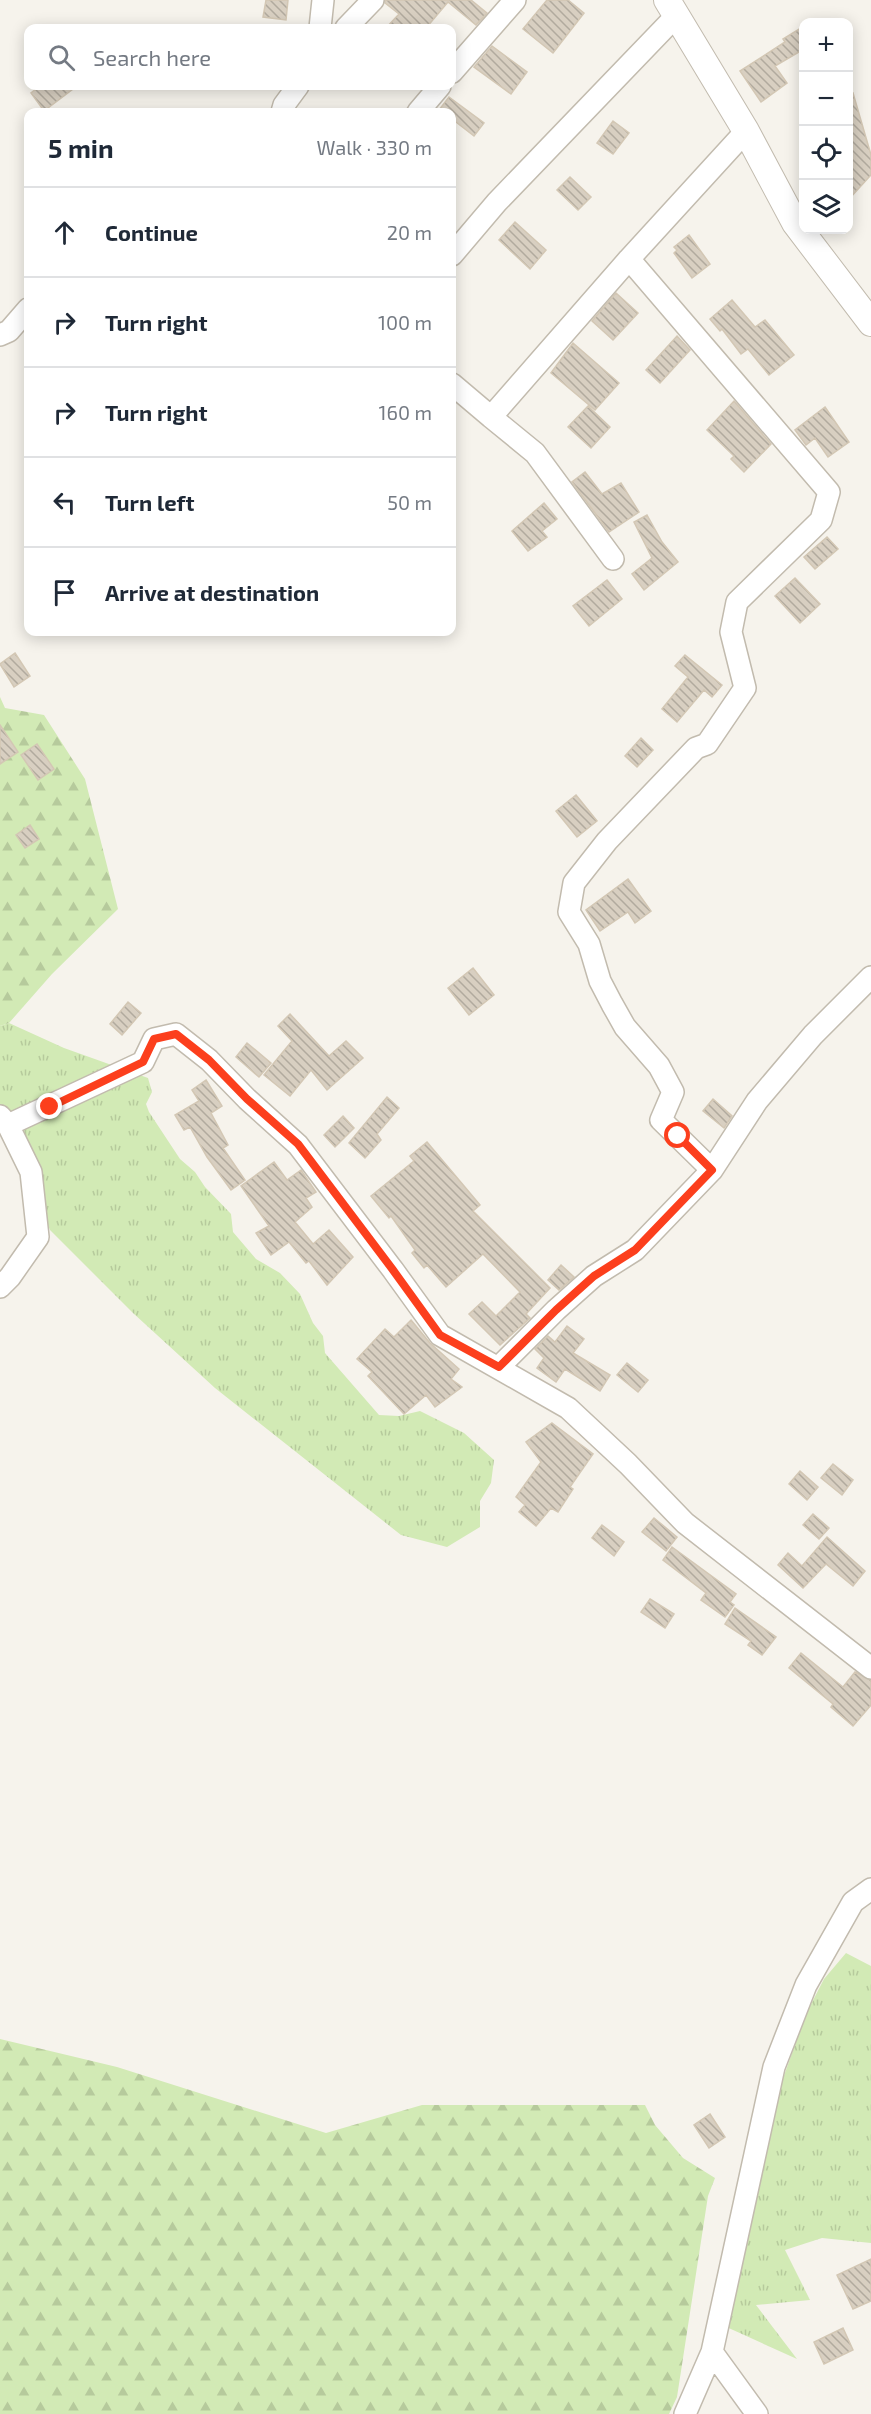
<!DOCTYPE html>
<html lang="en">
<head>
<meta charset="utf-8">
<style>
  body { margin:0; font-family:"Exo 2",sans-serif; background:#f6f6f7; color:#1f2937 }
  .controls { position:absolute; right:18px; top:18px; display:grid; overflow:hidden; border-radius:12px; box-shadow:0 3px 15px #0003 }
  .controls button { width:54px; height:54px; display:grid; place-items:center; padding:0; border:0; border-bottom:2px solid #e0e1e3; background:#fff; color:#1f2937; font:30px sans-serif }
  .stop { position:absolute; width:18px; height:18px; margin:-14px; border:4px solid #fc3f1d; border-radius:50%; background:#fff }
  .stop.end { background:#fc3f1d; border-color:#fff; box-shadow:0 2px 6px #0008 }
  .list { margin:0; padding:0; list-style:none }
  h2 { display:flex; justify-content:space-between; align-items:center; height:78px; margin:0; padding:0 24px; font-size:26px }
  h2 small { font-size:20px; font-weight:400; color:#747a83 }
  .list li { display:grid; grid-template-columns:39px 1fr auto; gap:18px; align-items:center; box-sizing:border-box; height:90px; padding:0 24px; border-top:2px solid #e0e1e3 }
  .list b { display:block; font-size:22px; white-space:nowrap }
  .list em { font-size:20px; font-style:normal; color:#747a83 }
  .icon { flex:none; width:33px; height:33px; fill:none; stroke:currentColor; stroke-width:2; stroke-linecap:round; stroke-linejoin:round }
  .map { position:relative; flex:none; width:871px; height:2414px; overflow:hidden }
  .search { position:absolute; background:#fff; box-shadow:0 3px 15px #0003; left:24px; top:24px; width:432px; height:66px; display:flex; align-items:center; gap:15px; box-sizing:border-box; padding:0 21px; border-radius:12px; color:#747a83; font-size:22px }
  .panel { position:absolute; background:#fff; box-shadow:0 3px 15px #0003; left:24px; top:108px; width:432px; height:528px; border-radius:12px }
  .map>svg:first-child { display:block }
  .grass { fill:url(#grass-tufts) }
  .forest { fill:url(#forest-firs) }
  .building { fill:url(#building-back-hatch); stroke:#d3c7b4; stroke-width:1.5 }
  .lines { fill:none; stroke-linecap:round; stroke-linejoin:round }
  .minor-casing { stroke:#c2bbae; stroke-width:24 }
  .tertiary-casing { stroke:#c2bbae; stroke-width:28 }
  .minor { stroke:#fff; stroke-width:21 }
  .tertiary { stroke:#fff; stroke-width:26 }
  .route { stroke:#fc3f1d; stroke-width:8 }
</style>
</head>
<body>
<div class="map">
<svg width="871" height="2414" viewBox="0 0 871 2414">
  <defs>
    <pattern id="grass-tufts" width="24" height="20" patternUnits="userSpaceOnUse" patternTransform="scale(1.5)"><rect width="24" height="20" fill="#d2eab5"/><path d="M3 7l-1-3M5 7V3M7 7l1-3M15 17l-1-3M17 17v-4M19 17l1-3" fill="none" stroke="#b6ca9c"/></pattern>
    <pattern id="forest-firs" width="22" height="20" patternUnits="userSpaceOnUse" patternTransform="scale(1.5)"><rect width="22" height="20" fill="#d2eab5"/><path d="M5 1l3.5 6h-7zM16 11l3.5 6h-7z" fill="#b6ca9c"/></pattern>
    <pattern id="building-back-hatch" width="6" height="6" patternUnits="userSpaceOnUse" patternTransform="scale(1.5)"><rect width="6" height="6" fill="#d8cfc1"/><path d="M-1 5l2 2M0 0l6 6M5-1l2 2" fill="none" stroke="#b1aa9e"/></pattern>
  </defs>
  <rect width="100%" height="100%" fill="#f6f3ec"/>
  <path class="grass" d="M9,1023L64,1048L148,1078L152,1092L146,1104L149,1112L180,1159L195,1172L205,1187L231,1214L233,1232L256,1259L280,1273L300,1294L313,1323L323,1336L325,1353L379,1415L399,1416L420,1411L464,1433L494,1460L491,1483L480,1501V1527L447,1547L401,1535L215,1388L133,1313L50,1230L0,1107V1026Z
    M846,1953L871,1966V2243L822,2238L785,2250L810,2300L756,2305L797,2359L711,2320L751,2168L806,2014L824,1979Z"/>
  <path class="forest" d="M0,697L5,708L44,715L85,779L118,909L52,974L9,1023L0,1026Z
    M0,2039L117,2067L326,2133L422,2105H645L655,2125L683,2158L715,2178L708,2196L677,2397L669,2414H0Z"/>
  <path class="building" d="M266,0H288L286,20L263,17Z
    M385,0H471L487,13L476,25L448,2L426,28H386L399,14L385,3Z
    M547,0H568L584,13L553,53L523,29Z
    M804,26V49L775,66L787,83L761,102L740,71L785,42L783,39Z
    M492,46L527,72L511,94L474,67Z
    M40,86H77L44,111L31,93Z
    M853,93L871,155V175L849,199V94Z
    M449,97L484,123L474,136L452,119V112L439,110Z
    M613,121L629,133L613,154L597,143Z
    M570,177L591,197L578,210L557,190Z
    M515,222L546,250L530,269L499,240Z
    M689,235L710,264L692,278L674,253L677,250L674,247Z
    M616,293L638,313L613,340L592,321Z
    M732,300L755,327L765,320L794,355L769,375L748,349L741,354L722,329L720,331L710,319Z
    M677,336L690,350L660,383L646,370Z
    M573,343L619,383L595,410L551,373Z
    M734,401L771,444L744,472L731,459L734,456L707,430Z
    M588,406L610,427L591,448L568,427Z
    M825,407L849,442L828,457L815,438L806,445L795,430Z
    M585,472L602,494L621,483L639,512L609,532L572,482Z
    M544,503L557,519L542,531L547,537L528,551L512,531Z
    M647,515L662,542L678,562L644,590L632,574L652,558L634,522Z
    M827,537L838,549L815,569L804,557Z
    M795,578L820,604L800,623L775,596Z
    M607,580L622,599L589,626L573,606Z
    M15,653L30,676L14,687L0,664Z
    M685,655L722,685L712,697L704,690L677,722L662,709L688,677L675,666Z
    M0,725L18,752L0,764Z
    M641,738L653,750L637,767L625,756Z
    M37,744L54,769L38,780L21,755Z
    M576,795L597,821L577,837L556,811Z
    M30,825L39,839L25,848L16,835Z
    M628,879L651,911L635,923L628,912L600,931L586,910Z
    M473,968L494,995L469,1015L448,988Z
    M128,1002L141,1013L122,1035L110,1024Z
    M290,1014L329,1056L346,1041L363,1058L327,1090L311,1070L290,1096L264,1075L292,1041L278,1026Z
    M247,1043L271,1063L259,1077L236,1057Z
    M206,1080L222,1106L211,1113L228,1145L223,1148L245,1180L231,1190L207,1157L190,1127L184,1130L175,1115L199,1101L192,1090Z
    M387,1097L399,1108L377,1134L381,1140L365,1158L349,1143Z
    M713,1099L732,1116L724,1128L703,1111Z
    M343,1116L354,1128L335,1147L324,1135Z
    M427,1142L480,1205L473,1211L550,1288L526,1314L530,1318L500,1345L469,1314L482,1302L496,1316L520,1292L483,1254L446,1287L427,1265L424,1268L412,1253L415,1250L391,1216L389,1218L371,1196L414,1161L410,1156Z
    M274,1162L287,1180L301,1170L316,1192L306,1198L312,1207L295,1222L313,1244L329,1230L353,1257L327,1285L309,1261L306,1263L289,1242L271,1255L256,1233L269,1226L241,1186Z
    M561,1265L574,1277L559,1290L548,1280Z
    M411,1320L430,1343L459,1369L451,1379L462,1387L435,1407L426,1395L404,1414L368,1376L372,1372L357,1359L385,1329L394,1337Z
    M567,1326L584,1339L573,1353L610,1375L600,1391L565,1369L556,1382L537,1368L544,1358L535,1349L548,1336L555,1342Z
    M627,1363L648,1380L638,1392L617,1375Z
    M552,1423L593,1454L570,1487L573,1489L558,1512L551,1508L536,1526L519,1512L525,1505L516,1497L541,1462L526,1442Z
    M833,1464L853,1480L842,1495L821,1478Z
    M800,1471L818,1487L807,1500L789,1484Z
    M813,1514L829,1528L819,1539L803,1525Z
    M654,1518L677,1537L666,1551L642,1532Z
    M602,1525L624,1542L614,1556L592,1538Z
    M827,1537L865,1571L853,1586L826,1564L803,1588L778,1565L788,1553L802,1566Z
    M672,1547L736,1594L730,1602L734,1605L725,1617L701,1600L706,1593L663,1560Z
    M650,1599L674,1614L665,1628L641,1612Z
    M735,1608L776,1637L762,1655L748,1645L751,1641L725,1624Z
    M801,1653L843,1687L855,1672L871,1680V1705L853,1726L831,1707L833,1704L789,1668Z
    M710,2114L725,2137L709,2148L694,2125Z
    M871,2259V2301L853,2309L837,2275Z
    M843,2328L853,2350L824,2364L814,2342Z"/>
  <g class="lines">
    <g class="minor-casing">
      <path id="minor" d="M320,28L323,0
        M346,28L373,0
        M452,72L515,0
        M282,112L284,105L298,86
        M418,112L440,86
        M452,255L497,202L676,16
        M629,259L829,492L821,520L737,602L731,632L745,688L707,744L696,748L607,841L574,883L569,912L589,944L600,981L612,1004L625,1027L659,1066L673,1092L661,1120L712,1170
        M0,335L9,331L28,309
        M452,384L491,417
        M613,559L535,453L491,417L629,259L746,131
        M0,1116L8,1125L31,1172L38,1237L10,1277L0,1287
        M8,1125L143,1062L154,1039L176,1034L209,1060L247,1099L298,1145L393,1270L440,1335L568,1408L628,1464L685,1523L871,1668
        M499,1367L556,1310L594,1276L635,1250L712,1170L757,1101L813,1035L871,977
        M685,2414L712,2352
        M757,2414L712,2352L774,2067L806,1985L853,1902L871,1889"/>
    </g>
    <g class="tertiary-casing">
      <path id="tertiary" d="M667,0L746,131L795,223L871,323"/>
    </g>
    <use href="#minor" class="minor"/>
    <use href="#tertiary" class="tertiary"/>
  </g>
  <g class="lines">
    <path class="route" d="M50,1107L143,1062L154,1039L176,1034L209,1060L247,1099L298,1144L393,1270L440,1335L499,1367L556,1310L594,1276L635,1250L712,1170L678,1136"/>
  </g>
</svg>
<div class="controls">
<button>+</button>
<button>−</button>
<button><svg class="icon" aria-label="locate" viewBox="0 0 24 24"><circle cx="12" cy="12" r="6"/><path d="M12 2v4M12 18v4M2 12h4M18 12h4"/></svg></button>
<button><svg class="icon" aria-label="layers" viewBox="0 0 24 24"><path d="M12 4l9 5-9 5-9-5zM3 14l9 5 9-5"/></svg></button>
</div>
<div class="stop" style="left:678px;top:1136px"></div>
<div class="stop end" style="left:50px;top:1107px"></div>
<div class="search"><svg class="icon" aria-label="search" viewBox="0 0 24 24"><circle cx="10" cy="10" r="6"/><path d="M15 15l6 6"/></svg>Search here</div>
<section class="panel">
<h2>5 min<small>Walk · 330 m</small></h2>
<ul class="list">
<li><svg class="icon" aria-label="ahead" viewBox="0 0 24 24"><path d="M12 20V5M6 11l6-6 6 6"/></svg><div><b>Continue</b></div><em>20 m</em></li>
<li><svg class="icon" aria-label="right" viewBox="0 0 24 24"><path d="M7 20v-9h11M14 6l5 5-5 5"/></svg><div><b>Turn right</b></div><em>100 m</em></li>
<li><svg class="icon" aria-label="right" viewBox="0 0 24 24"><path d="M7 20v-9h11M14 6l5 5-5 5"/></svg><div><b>Turn right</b></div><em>160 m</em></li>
<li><svg class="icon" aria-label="left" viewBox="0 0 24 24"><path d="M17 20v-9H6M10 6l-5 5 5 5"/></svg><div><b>Turn left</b></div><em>50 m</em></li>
<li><svg class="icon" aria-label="arrive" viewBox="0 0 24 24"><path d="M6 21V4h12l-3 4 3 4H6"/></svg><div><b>Arrive at destination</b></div></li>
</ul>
</section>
</div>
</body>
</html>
